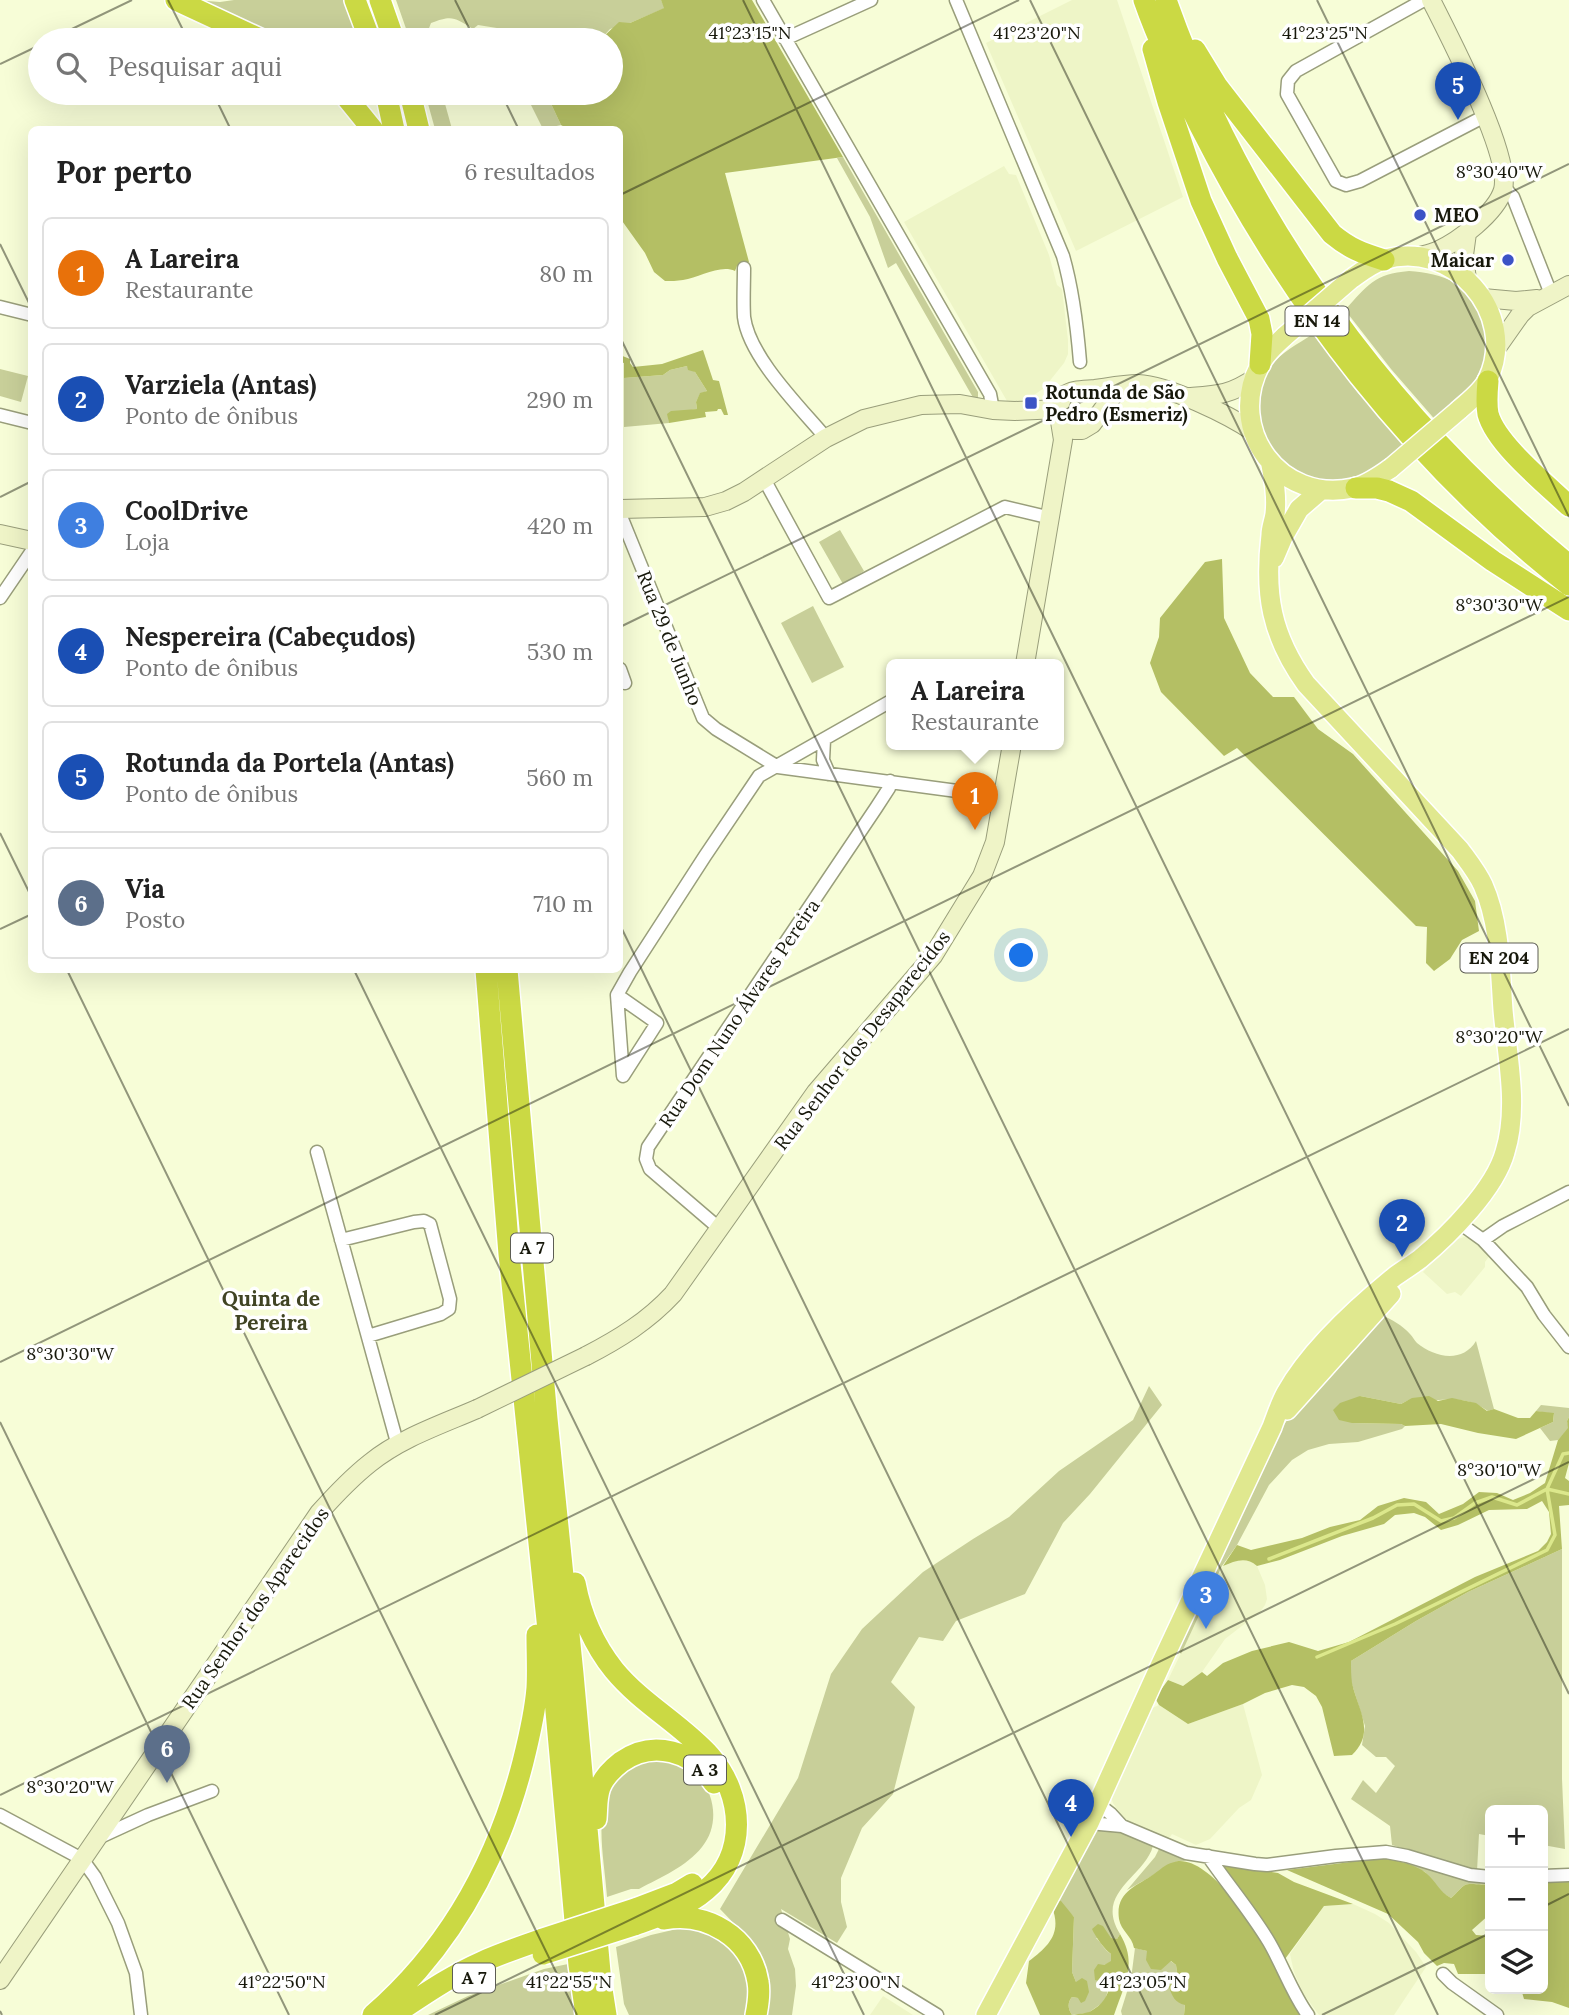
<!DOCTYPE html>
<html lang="pt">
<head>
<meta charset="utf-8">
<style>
  body { margin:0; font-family:Lora,serif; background:#f6f6f6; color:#222 }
  .controls { position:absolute; right:21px; bottom:21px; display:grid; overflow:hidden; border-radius:10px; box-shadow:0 7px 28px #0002 }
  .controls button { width:63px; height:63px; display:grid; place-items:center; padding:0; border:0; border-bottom:2px solid #e0e0e0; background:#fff; color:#222; font:35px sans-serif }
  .you { position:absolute; left:1022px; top:956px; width:24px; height:24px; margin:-18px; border:5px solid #fff; border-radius:50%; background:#1a73e8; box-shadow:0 0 0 10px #1a73e833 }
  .badge { display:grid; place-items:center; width:46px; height:46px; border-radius:50%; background:#1a73e8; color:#fff; font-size:23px; font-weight:700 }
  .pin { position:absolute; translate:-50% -58px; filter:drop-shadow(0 2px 4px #0008) }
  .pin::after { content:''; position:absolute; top:37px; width:24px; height:21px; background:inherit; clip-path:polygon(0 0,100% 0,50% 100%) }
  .popup { position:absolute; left:886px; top:659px; width:178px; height:91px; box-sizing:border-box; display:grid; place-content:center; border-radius:10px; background:#fff; filter:drop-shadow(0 2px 5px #0005); font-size:23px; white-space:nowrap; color:#767676 }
  .popup b { font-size:26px; color:#222 }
  .popup::after { content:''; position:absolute; left:50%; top:100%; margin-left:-14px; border:14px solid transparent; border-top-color:#fff }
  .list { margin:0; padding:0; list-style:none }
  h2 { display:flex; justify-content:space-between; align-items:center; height:91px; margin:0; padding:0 28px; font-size:30px }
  h2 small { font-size:23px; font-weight:400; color:#767676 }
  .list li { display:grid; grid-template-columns:46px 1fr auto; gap:21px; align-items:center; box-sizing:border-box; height:112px; margin:0 14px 14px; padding:0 14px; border:2px solid #e0e0e0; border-radius:10px }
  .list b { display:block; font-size:26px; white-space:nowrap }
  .list p { margin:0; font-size:23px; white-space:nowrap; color:#767676 }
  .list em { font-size:23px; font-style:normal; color:#767676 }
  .icon { flex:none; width:38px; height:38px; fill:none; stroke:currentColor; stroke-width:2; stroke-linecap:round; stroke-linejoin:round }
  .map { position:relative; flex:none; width:1569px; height:2015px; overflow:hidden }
  .search { position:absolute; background:#fff; box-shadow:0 7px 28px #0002; left:28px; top:28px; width:595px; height:77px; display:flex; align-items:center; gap:18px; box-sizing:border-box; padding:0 24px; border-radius:38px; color:#767676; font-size:26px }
  .panel { position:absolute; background:#fff; box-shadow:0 7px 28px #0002; left:28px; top:126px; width:595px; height:847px; border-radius:10px }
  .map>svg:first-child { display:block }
  .built { fill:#eef5c7 }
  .green { fill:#c8cf99 }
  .forest { fill:#b4bf64 }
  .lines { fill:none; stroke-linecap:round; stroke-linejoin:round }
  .stream { stroke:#dce88c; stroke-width:3.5 }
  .street-casing { stroke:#999e7b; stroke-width:15 }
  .secondary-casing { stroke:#999e7b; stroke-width:20 }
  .primary-casing { stroke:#fff; stroke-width:22 }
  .highway-casing { stroke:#fff; stroke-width:24 }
  .street { stroke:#fff; stroke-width:12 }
  .secondary { stroke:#eff4c7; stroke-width:18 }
  .primary { stroke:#e0e88f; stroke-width:19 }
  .highway { stroke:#cbd944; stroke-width:21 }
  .secondary-bridge-casing { stroke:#999e7b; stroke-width:20; stroke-linecap:butt }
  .primary-bridge-casing { stroke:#fff; stroke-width:22; stroke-linecap:butt }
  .highway-bridge-casing { stroke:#fff; stroke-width:24; stroke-linecap:butt }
  .secondary-bridge { stroke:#eff4c7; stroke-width:18 }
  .primary-bridge { stroke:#e0e88f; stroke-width:19 }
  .highway-bridge { stroke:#cbd944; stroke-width:21 }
  .ticks { fill:none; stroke:#17180b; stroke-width:2; stroke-opacity:0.45 }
  .poi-dot { fill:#3c53c6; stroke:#fff; stroke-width:2.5 }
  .labels { text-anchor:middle; stroke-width:7; stroke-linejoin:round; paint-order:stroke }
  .shield { fill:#fff; stroke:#5d5d54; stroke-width:2 }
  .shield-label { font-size:18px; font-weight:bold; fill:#17180b }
  .poi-label { font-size:19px; font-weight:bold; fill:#17180b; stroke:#fff; text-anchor:start }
  .street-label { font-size:19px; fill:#17180b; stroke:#fff }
  .neighbourhood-label { font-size:21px; font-weight:bold; fill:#404424; stroke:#fff }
  .ticks-label { font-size:18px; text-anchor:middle; fill:#17180b; stroke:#fff; stroke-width:7; stroke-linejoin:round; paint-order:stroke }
</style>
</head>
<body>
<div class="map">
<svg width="1569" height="2015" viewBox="0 0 1569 2015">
  <rect width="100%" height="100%" fill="#f7fdd7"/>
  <path class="built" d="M1072,0H1117L1183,197L1076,251L986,43Z
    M1004,166L1009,174L1016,175L1049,255L1057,285L1062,289L1068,340V354L1064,363L1044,388L1024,402L1007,401L904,222Z
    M1464,1237L1470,1238L1490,1255L1485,1262V1267L1461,1296L1455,1292L1447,1294L1423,1272L1449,1242Z
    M1239,1560H1251L1257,1566L1265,1585L1267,1599L1265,1605L1260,1612L1225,1639L1202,1672L1183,1686L1168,1680L1223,1566Z
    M1243,1704L1262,1775L1251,1800L1239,1808L1210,1839L1196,1845L1172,1834L1170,1837L1164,1838L1130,1823L1120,1813L1113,1803L1111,1797L1148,1710L1159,1705L1188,1724Z
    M1353,1904L1375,1914L1389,1923L1416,1952L1426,1967L1394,2015H1319L1303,1993L1294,1972L1290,1954L1324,1906Z
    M883,1996L913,2015H870Z"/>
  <path class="green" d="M195,0L220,2L234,0H343L358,40H284Z
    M396,0H661L665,8L630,23L610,29L601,39L596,40H510L503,29L478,25L473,29C454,17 452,15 431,23L426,36L427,40H410Z
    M425,93H442L452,129H435Z
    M525,93H546L561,125L543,129Z
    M843,157L978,392V398L975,401L896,263L888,268L870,217L837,158Z
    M1409,271C1426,272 1441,275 1456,283C1487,302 1495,355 1475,384C1465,398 1450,411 1438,423L1391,369L1345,310C1368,285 1374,274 1409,271Z
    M1313,334L1358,393L1406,447C1392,456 1377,471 1361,476C1348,480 1326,485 1313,480C1306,478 1286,466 1281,461C1263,442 1251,405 1262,380C1272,357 1293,347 1313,334Z
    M687,366L695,372L707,391L700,394L696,402L697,409L668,414L669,423L624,427V378L663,375L670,370Z
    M0,369L28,376L21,402L0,396Z
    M840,530L864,571L843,584L819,542Z
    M813,606L844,667L812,683L781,623Z
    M1382,1315C1392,1320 1402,1325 1410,1334C1413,1337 1414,1340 1417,1343C1435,1358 1463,1363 1476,1341L1494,1409L1488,1411C1470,1399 1459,1399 1439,1400C1422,1401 1419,1394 1401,1404L1360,1396L1352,1423L1401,1424L1405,1426L1402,1429L1358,1442L1329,1444L1308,1450L1292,1460L1269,1485L1237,1545L1222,1566L1181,1654L1176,1647L1277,1435L1301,1400Z
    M1149,1386L1162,1405L1090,1494L1063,1523L1025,1594L956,1621L943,1641L919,1637L891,1682L915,1707L893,1794L862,1828L841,1878V1902L847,1927L837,1943L781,1909L790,1939L788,1949L795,1969L796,1986L792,2015H760L745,1935L720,1909L798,1778L831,1674L862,1629L923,1572L973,1539L1009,1517L1059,1471L1133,1420Z
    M1541,1405L1569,1408V1417L1567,1421L1569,1428L1558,1440L1550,1441L1540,1428L1553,1422L1554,1414L1536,1411Z
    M1562,1549V1779L1565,1849L1543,1845V1810H1490V1836L1479,1834L1477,1871L1458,1867L1392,1845L1390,1826L1351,1799L1363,1780L1376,1793L1395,1766L1386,1757H1376L1362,1745L1365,1726L1351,1681V1661L1416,1621L1468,1592Z
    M655,1760C661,1761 670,1760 676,1762C711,1773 725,1819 702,1847C686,1867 661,1877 639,1889H631L607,1897C603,1842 583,1775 655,1760Z
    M1102,1830H1119L1153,1846C1144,1878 1094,1892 1120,1934L1117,1939L1096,1938C1102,1943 1104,1950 1111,1954V1962L1104,1965L1110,1982L1105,2001L1088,2013L1072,2015C1068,2009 1067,2003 1072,1997L1078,1998L1076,1982L1072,1972L1074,1917L1056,1900L1095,1832Z
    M1159,1849L1186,1861H1178L1127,1890L1155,1857Z
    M1394,1860L1466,1880L1490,1882V1885C1484,1885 1468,1883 1465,1885C1460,1888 1456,1894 1451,1898L1442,1893L1425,1872Z
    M677,1929C689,1930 703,1928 715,1934C744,1950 755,1986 745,2015H629L624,2004L616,1947L651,1935Z
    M1135,1948C1149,1951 1165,1956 1176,1965L1177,1972L1172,1980L1185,2004L1184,2015H1122L1121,2011L1131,1979Z
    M568,1964L575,2015H428L468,1996L544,1969Z"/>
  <path class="forest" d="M661,0H752L843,157L725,173L749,262L737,266L735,271C720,264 699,278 683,280C677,281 671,281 665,281L654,272L645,253L620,218V130L568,129L561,125L546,93H611V40H596L601,39L619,22L630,23L664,8Z
    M703,350L713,380L719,381L728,415H724L721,409H718L717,411L705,412L706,417L669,423L667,414L671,411L697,409L696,402L700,393L707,391L695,372L688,370L687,366L670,370L663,375L624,378V363L620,362V355L630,359V363L633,367L662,364Z
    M1222,559L1224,618L1250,673L1273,697H1294L1318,729L1353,754L1458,871L1475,901L1479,931L1462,940L1450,959L1434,971L1426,963L1427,927L1416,926L1237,748L1224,756L1161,692L1150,663L1159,637L1160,618L1205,562Z
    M1360,1396L1401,1404L1412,1398L1429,1396L1438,1401L1452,1398L1476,1403L1487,1411L1494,1409L1518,1418H1530L1536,1411L1554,1413L1553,1422L1516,1439L1478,1433L1441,1424L1405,1426L1401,1424L1352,1423L1339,1420L1333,1410L1340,1403Z
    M1569,1417V1463L1565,1478L1569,1481V1505L1559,1506L1562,1549L1468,1592L1416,1621L1351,1661C1351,1668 1351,1676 1352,1683C1358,1710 1376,1732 1352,1755L1334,1756L1322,1707L1316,1696L1304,1687L1292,1685L1265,1693L1243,1704L1188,1724L1159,1705L1155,1698L1168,1680L1183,1686L1202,1672L1207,1676L1223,1663L1252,1651L1289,1642L1318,1651L1349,1642L1475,1577L1538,1551L1547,1542L1551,1534L1549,1512L1542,1501L1527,1509L1489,1510L1458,1525L1441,1530L1425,1517L1414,1513L1395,1515L1384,1524L1342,1536L1280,1560L1257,1566C1246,1556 1235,1561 1223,1566L1237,1545L1251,1550L1302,1538L1330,1527L1360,1520L1378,1506L1404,1498L1426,1502L1439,1514L1463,1504L1479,1492L1497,1493L1513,1500L1530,1493L1545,1483L1558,1440L1568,1428L1567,1421Z
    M1382,1858C1395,1860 1415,1864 1426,1873C1436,1881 1439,1892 1451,1898C1456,1894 1460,1888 1465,1885C1468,1883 1484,1885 1490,1885V1914L1472,1930L1476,1935L1490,1936V1974H1458L1454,1964L1444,1963L1437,1966L1424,1953L1418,1942L1388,1914L1287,1870Z
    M1178,1861C1217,1858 1269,1950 1285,1981C1291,1992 1292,2006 1301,2015H1184L1185,2005C1175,2003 1172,1996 1169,1987L1177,1972L1176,1965L1171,1961L1161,1970L1151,1969L1146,1960L1147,1951L1134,1948C1132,1936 1121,1931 1119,1919C1115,1892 1137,1886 1154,1874C1164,1867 1165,1864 1178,1861Z
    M1226,1865L1278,1873L1294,1882L1353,1904L1324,1906L1285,1959L1222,1872Z
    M1569,1880V2008L1552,2002L1524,1999L1521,1989H1543V1883Z
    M1056,1900L1061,1901L1074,1917L1072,1972L1076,1982L1082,1978L1087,1981L1089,1992L1085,2001L1081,2003L1078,1998L1072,1997C1067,2003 1068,2009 1072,2015H1040L1026,1983L1029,1961C1049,1946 1062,1933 1052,1907Z
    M1098,1924L1103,1926L1111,1938L1117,1939L1120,1934C1138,1964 1124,1985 1114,2015H1074C1079,2013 1086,2014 1091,2011C1104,2004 1112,1992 1108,1977L1102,1982L1095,1980L1094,1970L1098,1964L1104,1965L1111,1961V1954C1105,1950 1095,1936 1092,1929Z"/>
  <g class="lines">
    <path class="stream" d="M1269,1559L1373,1518L1397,1505L1414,1504L1441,1521L1454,1518L1475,1503L1492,1497L1517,1505L1547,1489L1563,1454L1569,1453
      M1317,1657L1395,1624L1547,1550L1555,1535L1547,1489L1569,1494"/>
    <g class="street-casing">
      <path id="street" d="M763,0L990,394L993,410
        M956,0L1063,256C1073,291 1077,325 1080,362
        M1424,0L1296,71L1288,81L1287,94L1336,181L1346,185L1360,181L1485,116
        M785,39L871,0
        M1504,187L1513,197L1551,294
        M744,268C744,284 743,301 744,317C749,357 800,407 826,438
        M0,307L32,315
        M0,415L32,423
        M764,479L829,598L1005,507L1051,518
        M620,514L703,718L716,729L778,767L972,793L1005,796
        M0,598L32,551
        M620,669L625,683
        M824,740L823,760L829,774
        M617,995L657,1023L623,1076L617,995L630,972L705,856L759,776L891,701
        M317,1152L398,1446
        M1458,1222L1483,1240L1503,1226L1569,1192
        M720,1229L650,1169L646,1159L648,1147L876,808L889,788L890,781
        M341,1240L414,1222L424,1221L430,1224L450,1299L449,1309L441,1314L368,1336
        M1483,1240L1527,1287L1544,1315L1569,1347
        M1098,1804L1111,1814L1122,1826
        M0,1815L82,1859L95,1877L118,1923L136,1973L141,2015
        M1089,1823L1122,1826L1186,1853L1255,1864L1267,1865L1336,1856L1386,1852L1407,1856L1470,1875L1490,1877
        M98,1838L148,1815L212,1791
        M1208,1856C1228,1885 1251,1912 1269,1942C1283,1966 1292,1993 1308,2015
        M1543,1876L1569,1875
        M782,1920L937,2015
        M1443,1974L1452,1983L1497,2015"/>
    </g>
    <g class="secondary-casing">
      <path id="secondary" d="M1416,257C1423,255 1430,254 1437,251C1459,241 1496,213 1503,190C1512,156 1448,34 1431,0
        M1467,280L1464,255L1467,233
        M1483,298L1516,301L1537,299
        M1496,349L1520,315L1528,307L1569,285
        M1189,397C1218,395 1230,395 1255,378
        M1062,421L1074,430H1082L1092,424L1120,386
        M620,509L705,507L726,501L744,492L826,438L864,419L921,405L960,404L993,410L1015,411L1058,409
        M0,534L32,541
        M1025,664L1063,440L1058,409L1063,396C1073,389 1083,390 1095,389C1109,387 1124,384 1138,384C1168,385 1229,415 1254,432
        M586,1356C619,1339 648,1321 673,1294L816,1092L933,956L982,876L995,842L1012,744
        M0,1980L319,1513C335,1495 351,1478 370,1463C401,1438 440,1425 477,1409"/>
    </g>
    <g class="primary-casing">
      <path id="primary" d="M1351,279C1361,272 1371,264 1383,260C1452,238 1519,313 1488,379C1483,391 1469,401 1459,410
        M1285,336C1276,345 1265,353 1260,365C1226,430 1280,504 1353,488C1366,486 1379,476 1391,468
        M1274,558L1283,537L1299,509L1321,490
        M1287,1410L1391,1294
        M986,2015L1089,1823L1161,1664L1272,1427C1276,1416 1280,1404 1286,1393C1310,1350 1356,1308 1394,1277C1402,1271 1412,1265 1420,1259C1449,1235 1495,1189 1505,1152C1519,1107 1507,1056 1503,1010C1500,969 1500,923 1483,885C1477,872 1468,861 1460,850L1306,684C1271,635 1264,594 1271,535C1271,528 1274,521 1275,514C1277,497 1274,481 1271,465"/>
    </g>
    <g class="highway-casing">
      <path id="highway" d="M176,0L262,40
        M355,0L370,40
        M380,0L394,40
        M1144,0C1159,43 1180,85 1200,126C1289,302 1413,463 1569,585
        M1166,0C1244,221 1388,417 1569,565
        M1153,49L1168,102L1201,201L1227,258L1259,319L1262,334L1260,364
        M1195,50L1217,86L1332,234C1350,249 1362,253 1384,260
        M343,93L373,130
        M386,93L394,130
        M410,93L419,130
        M1488,381C1487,392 1486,403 1488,414C1496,444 1546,484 1569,506
        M1356,488H1377L1389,491L1411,501L1493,561L1569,610
        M486,970L509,1254L553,1678L579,1965L586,2015
        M507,970L547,1419L573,1674L601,1983L606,2015
        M575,1583C581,1615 594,1645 614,1670C642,1704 681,1724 710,1756C744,1795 748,1855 706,1890C685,1908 659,1916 634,1925
        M596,1819C597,1808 596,1798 600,1787C604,1777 612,1769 621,1762C653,1739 693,1751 714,1783
        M635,1909L677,1893L692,1884
        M664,1919C706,1911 751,1937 758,1982C760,1993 758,2005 756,2015
        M373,2015C450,1948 498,1860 523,1762C529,1738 535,1713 537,1688C538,1671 537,1653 537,1635
        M393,2015C422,1996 450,1976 482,1962C502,1953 523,1946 543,1939"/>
    </g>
    <use href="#street" class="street"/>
    <use href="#secondary" class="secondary"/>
    <use href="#primary" class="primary"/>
    <use href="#highway" class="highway"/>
    <g class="secondary-bridge-casing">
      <path id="secondary-bridge" d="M477,1409L586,1356"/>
    </g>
    <g class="primary-bridge-casing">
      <path id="primary-bridge" d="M1285,336L1351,279
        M1391,468L1459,410"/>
    </g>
    <g class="highway-bridge-casing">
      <path id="highway-bridge" d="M543,1939L635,1909
        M543,1954L634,1925"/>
    </g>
    <use href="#secondary-bridge" class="secondary-bridge"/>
    <use href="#primary-bridge" class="primary-bridge"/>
    <use href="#highway-bridge" class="highway-bridge"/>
  </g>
  <path class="ticks" d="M168,0L188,40M455,0L475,40M743,0L1569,1694M1030,0L1569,1106M1317,0L1569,517M49,40L132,0M0,64L40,45M213,93L231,130M501,93L519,130M620,195L1019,0M0,244L32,309M620,337L1438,2015M0,497L32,481M620,627L1569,164M0,833L32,898M620,925L1151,2015M0,929L32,914M67,970L577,2015M354,970L864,2015M0,1362L1569,597M0,1422L289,2015M0,1795L1569,1029M1543,1907L1569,1894M0,2011L2,2015M435,2015L1569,1462M1322,2015L1490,1933"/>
  <g class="poi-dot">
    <circle cx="1420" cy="215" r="7"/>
    <circle cx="1508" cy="260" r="7"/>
    <rect x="1024" y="396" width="14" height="14" rx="3.5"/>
  </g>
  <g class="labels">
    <g class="shield">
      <rect x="1285.5" y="306.5" width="63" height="29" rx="5"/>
      <rect x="1460.5" y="943.5" width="77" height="29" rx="5"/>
      <rect x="511" y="1233.5" width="42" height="29" rx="5"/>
      <rect x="684" y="1755.5" width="42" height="29" rx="5"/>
      <rect x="453" y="1963.5" width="42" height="29" rx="5"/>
    </g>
    <g class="shield-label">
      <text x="1317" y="327">EN 14</text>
      <text x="1499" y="964">EN 204</text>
      <text x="532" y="1254">A 7</text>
      <text x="705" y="1776">A 3</text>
      <text x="474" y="1984">A 7</text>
    </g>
    <g class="poi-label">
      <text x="1434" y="222">MEO</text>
      <text x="1494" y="267" text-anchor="end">Maicar</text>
      <text x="1045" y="399">Rotunda de São<tspan x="1045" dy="22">Pedro (Esmeriz)</tspan></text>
    </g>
    <g class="street-label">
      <text transform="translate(670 638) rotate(68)" y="7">Rua 29 de Junho</text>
      <text transform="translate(739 1013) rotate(-56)" y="7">Rua Dom Nuno Álvares Pereira</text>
      <text transform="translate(862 1040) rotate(-52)" y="7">Rua Senhor dos Desaparecidos</text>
      <text transform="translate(255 1608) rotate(-55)" y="7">Rua Senhor dos Aparecidos</text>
    </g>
    <g class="neighbourhood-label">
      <text x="271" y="1306">Quinta de<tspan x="271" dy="24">Pereira</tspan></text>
    </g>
  </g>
  <g class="ticks-label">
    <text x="750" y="39">41°23'15"N</text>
    <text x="1037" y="39">41°23'20"N</text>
    <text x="1325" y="39">41°23'25"N</text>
    <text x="1499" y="178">8°30'40"W</text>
    <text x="1499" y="611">8°30'30"W</text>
    <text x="1499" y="1043">8°30'20"W</text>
    <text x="70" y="1360">8°30'30"W</text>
    <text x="1499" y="1476">8°30'10"W</text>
    <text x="70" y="1793">8°30'20"W</text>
    <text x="282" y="1988">41°22'50"N</text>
    <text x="569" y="1988">41°22'55"N</text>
    <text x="856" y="1988">41°23'00"N</text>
    <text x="1143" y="1988">41°23'05"N</text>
  </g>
</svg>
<div class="controls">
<button>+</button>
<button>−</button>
<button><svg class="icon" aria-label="layers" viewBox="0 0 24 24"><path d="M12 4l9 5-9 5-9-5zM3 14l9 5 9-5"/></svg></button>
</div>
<div class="you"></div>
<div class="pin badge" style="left:975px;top:830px;background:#e8710a">1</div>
<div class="popup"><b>A Lareira</b>Restaurante</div>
<div class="pin badge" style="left:1402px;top:1257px;background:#1a4fb4">2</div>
<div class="pin badge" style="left:1206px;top:1629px;background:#3f7fe0">3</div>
<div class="pin badge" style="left:1071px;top:1837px;background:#1a4fb4">4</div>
<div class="pin badge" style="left:1458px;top:120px;background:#1a4fb4">5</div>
<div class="pin badge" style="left:167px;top:1783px;background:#5c6f8a">6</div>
<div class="search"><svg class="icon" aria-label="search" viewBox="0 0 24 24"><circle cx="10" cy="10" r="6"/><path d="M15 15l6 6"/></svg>Pesquisar aqui</div>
<section class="panel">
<h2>Por perto<small>6 resultados</small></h2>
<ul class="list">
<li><span class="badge" style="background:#e8710a">1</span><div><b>A Lareira</b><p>Restaurante</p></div><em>80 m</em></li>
<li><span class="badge" style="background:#1a4fb4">2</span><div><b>Varziela (Antas)</b><p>Ponto de ônibus</p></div><em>290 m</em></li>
<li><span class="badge" style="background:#3f7fe0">3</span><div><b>CoolDrive</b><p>Loja</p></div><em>420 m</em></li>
<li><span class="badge" style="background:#1a4fb4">4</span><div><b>Nespereira (Cabeçudos)</b><p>Ponto de ônibus</p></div><em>530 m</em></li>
<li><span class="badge" style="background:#1a4fb4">5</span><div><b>Rotunda da Portela (Antas)</b><p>Ponto de ônibus</p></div><em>560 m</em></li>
<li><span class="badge" style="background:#5c6f8a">6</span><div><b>Via</b><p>Posto</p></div><em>710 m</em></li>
</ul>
</section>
</div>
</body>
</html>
